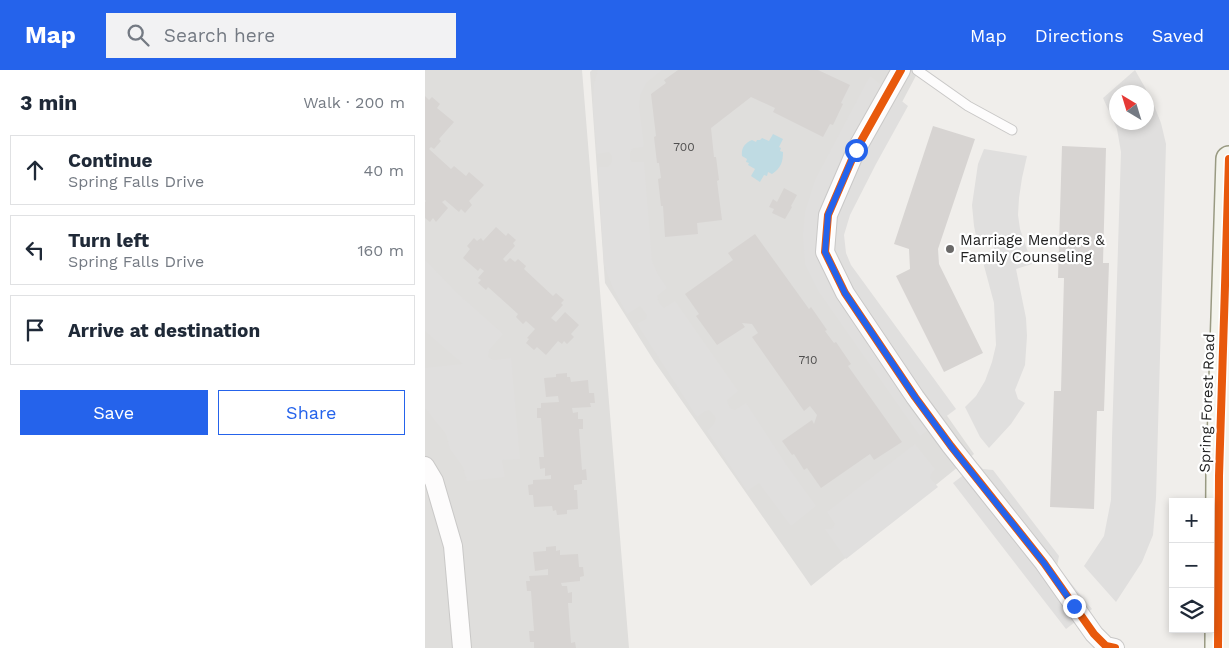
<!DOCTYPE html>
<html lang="en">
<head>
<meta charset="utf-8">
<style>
  body { margin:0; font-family:"Work Sans",sans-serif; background:#f2f2f3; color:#1f2937 }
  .controls { position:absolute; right:15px; bottom:15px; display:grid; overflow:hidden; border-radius:0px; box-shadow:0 2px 8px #0003 }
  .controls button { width:45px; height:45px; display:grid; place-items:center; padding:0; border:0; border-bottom:1px solid #e0e1e3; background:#fff; color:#1f2937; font:25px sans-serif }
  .compass { position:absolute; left:684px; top:15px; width:45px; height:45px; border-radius:50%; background:#fff; box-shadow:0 2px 8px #0003; rotate:322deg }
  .stop { position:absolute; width:15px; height:15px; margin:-11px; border:4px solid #2563eb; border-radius:50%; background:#fff }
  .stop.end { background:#2563eb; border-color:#fff; box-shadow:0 1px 5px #0008 }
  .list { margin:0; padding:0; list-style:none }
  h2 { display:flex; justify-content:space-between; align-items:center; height:65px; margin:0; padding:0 20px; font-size:21px }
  h2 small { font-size:16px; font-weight:400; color:#747a83 }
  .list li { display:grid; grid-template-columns:32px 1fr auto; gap:15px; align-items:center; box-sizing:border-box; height:70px; margin:0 10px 10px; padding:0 10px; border:1px solid #e0e1e3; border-radius:0px }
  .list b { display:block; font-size:19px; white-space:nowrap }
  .list p { margin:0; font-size:16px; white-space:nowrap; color:#747a83 }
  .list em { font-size:16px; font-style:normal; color:#747a83 }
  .actions { display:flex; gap:10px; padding:15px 20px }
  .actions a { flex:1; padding:11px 0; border:1px solid #2563eb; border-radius:0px; text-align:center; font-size:18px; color:#2563eb }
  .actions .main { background:#2563eb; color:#fff }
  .icon { flex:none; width:28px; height:28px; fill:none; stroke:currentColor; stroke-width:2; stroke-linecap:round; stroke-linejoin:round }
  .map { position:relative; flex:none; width:804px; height:578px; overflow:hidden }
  header { display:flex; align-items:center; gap:30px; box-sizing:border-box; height:70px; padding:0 25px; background:#2563eb; color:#fff }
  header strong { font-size:24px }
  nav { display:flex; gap:28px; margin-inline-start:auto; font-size:18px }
  .search { width:350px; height:45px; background:#f2f2f3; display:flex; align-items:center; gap:12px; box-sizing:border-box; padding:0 18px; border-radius:0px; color:#747a83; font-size:19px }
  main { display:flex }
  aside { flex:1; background:#fff }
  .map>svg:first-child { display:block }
  .residential { fill:#dfdedc }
  .parking { fill:#e0dfde; fill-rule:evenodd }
  .water { fill:#bfdbe3 }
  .building { fill:#d7d4d2 }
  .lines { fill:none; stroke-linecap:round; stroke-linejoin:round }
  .service-casing { stroke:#c9c8c7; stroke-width:11 }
  .minor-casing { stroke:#c9c8c7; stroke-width:20 }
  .secondary-casing { stroke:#999a82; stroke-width:28 }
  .service { stroke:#fdfcfc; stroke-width:9 }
  .minor { stroke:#fdfcfc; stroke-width:18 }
  .secondary { stroke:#f4f4ed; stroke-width:25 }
  .cycleway-casing { stroke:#fff; stroke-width:11 }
  .cycleway { stroke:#e8590c; stroke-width:8 }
  .route { stroke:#2563eb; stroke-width:6 }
  .poi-dot { fill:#6a6968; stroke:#fff; stroke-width:2 }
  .labels { text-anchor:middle; stroke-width:4.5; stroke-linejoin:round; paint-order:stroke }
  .number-label { font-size:12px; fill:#4f4e4e }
  .poi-label { font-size:15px; fill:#222; stroke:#fff; text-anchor:start }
  .street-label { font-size:15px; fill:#222; stroke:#fff }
</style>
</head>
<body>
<header>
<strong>Map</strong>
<div class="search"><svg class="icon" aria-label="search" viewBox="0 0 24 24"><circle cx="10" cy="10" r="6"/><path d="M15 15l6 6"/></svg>Search here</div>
<nav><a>Map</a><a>Directions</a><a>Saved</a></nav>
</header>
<main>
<aside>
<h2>3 min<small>Walk · 200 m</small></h2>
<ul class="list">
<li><svg class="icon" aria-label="ahead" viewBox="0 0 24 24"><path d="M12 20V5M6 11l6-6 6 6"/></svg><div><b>Continue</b><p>Spring Falls Drive</p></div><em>40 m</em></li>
<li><svg class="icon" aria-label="left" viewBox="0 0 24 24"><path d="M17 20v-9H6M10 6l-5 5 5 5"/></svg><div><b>Turn left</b><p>Spring Falls Drive</p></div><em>160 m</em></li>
<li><svg class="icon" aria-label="arrive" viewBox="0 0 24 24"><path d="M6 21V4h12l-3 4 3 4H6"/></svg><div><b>Arrive at destination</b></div></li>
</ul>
<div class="actions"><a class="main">Save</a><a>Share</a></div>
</aside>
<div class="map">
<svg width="804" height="578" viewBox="0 0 804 578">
  <rect width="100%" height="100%" fill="#f0eeeb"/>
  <path class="residential" d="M0,0H157L204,578H0Z
    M167,0H494L421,138L416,168L424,207L549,384L386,516L229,291L180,213L165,2Z"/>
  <path class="parking" d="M173,0H237L221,13L215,25L214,36L219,77L208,78L205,83V89L207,92H219L227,191L232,203L242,218L232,226L234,233L239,238L250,231L313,321L302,330L303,334L306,339L310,340L321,333L362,396L391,436L366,456L334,413L322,421L282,361L289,354L291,348L287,343L284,340L280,341L272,347L212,254L221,249L222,245L219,241L215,236L202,244L188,218L179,195L173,97H183L187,92V86L184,82L172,84L168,36L169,14Z
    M710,0L726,28L736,53L741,74L731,428L728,465L717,492L691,532L659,496L679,466L686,430L687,368L696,82L692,59L678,28ZM692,22H722V52H692Z
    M445,6L483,36L451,94L425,145L419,165L421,183L426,195L531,339L495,366L394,222L380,194L378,165L380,142L390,110Z
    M559,79L602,86L597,108L594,128L593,145L595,159L607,194L591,199L601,248L602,266L600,295L590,320L593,329L600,333L586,354L564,378L555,367L540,337L551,326L560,311L567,292L571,275L569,233L558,192L569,187L570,180L567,174L562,173L553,176L549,156L547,135L553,94Z
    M0,190L32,223L78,264L64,280L63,287L68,290L86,288L95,389L77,390L80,407L42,411L38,397L25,379L21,364L0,338V298L38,294L0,261Z
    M490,374L510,399L506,404L505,408L513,417L421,489L400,459H407L410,454L402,442Z
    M553,394L558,399L568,400L634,486L632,496L667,539L641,559L528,413Z"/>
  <path class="water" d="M348,64L358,69L354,77L356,78L355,81L358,82C358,92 356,98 347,104L343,102L342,106L339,105L335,112L326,106L330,99L323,95L324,93L321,92L322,89L317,86C316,78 320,73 327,70L331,72L332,70H335L337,68L344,71Z"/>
  <path class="building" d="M253,0H393L425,15L416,33L418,34L408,55L405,54L398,67L348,42L350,38L326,27L286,58L289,87H291L294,110L292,111L297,150L272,153L273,164L240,167L238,136H236L233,109L236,108L234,93H232L229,67L231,66L226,24L241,13L239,10Z
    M0,26L4,30L7,27L15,34L12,38L29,52L14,69L16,71L9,79L6,77L4,79L26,99L29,96L41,106L44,102L59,115L44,131L47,135L40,143L36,139L34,142L20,130L17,132L23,138L11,152L8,148L5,152L0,148V132L1,131L0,130Z
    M508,56L550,69L513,179L514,194L558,283L519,302L471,206L485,199L484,179L469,174Z
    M637,76L681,78L678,193H684L679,341H672L669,439L625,437L629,321H636L639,208H633Z
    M359,118L372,125L366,136L367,137L360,149L347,143L349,139L344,137L348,129L352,132Z
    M71,157L81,166L83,163L91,170L88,173L90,176L78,189L81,192L85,188L90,192L93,189L101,196L99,199L128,226L131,223L139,230L136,233L138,235L126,248L131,252L140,242L154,255L146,264L149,267L142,274L139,271L137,274L133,271L121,285L112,277L109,280L101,273L104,269L102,268L110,259L101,251L98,254L91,247L93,244L63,217L61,220L53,213L56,210L53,208L59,201L55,198L53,201L38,188L45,179L42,176L49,168L52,171L56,168L58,171Z
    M330,164L384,239L386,237L402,260L400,261L409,273L411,272L426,294L423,296L477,372L449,390L445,384L396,418L382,398L379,400L369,384L367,385L357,371L387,350L389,354L392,345L385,336L379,341L327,267L333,263L327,254L317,253L320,257L292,275L271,246L274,244L260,224L308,190L303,183Z
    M142,303V307H145L146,312L163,310L164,323H169L170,333H165L166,337L147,338L148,343L153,342V349H158V359H154L157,400L161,399L162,410H157V414L149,415V420H152L153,439L142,440V444L132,445L131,440L128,441L127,436L109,437L108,425H104L103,415L108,414V410L126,409V405L120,406V398L115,399L114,387H119L116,348H112V338H116V333L134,332L133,326L121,327L119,308L131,307V304Z
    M131,476V481L135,480V485L153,484L154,497H158L159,506L155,507V511L136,513L137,516H142L143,523L147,522V533H143L146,573L150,572L151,578H109V572H105L104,561H109L106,521H102L101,511H105L104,506L123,505V499L110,501L108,482L121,481V477Z"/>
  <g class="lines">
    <g class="service-casing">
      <path id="service" d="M492,0L543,36L587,60"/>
    </g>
    <g class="minor-casing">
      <path id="minor" d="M476,0L431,80L403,145L400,182L420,223L490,327L526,376L619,493L669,564L681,576L690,578
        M0,396L9,411L28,476L37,578"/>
    </g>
    <g class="secondary-casing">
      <path id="secondary" d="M793,578L794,406L804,89"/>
    </g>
    <use href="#service" class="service"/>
    <use href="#minor" class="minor"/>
    <use href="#secondary" class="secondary"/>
    <g class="cycleway-casing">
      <path id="cycleway" d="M476,0L431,80L403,145L400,182L420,223L490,327L526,376L619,493L669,564L681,576L690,578
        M793,578L794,406L804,89"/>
    </g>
    <use href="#cycleway" class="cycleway"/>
  </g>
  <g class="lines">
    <path class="route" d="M431,80L403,145L400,182L420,223L490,327L528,379L619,493L649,536"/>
  </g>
  <circle class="poi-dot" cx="525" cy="179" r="5"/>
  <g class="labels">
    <g class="number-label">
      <text x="259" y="81">700</text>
      <text x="383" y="294">710</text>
    </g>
    <g class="poi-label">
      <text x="535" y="175">Marriage Menders &amp;<tspan x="535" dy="17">Family Counseling</tspan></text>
    </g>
    <g class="street-label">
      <text transform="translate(782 333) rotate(-88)" y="5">Spring Forest Road</text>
    </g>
  </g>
</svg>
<div class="controls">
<button>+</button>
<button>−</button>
<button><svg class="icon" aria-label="layers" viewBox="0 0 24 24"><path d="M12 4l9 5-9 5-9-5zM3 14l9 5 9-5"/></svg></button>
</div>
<svg class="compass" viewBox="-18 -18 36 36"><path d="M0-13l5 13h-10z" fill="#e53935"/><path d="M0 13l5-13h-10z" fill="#747a83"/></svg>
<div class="stop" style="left:431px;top:80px"></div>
<div class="stop end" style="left:649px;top:536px"></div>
</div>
</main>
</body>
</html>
